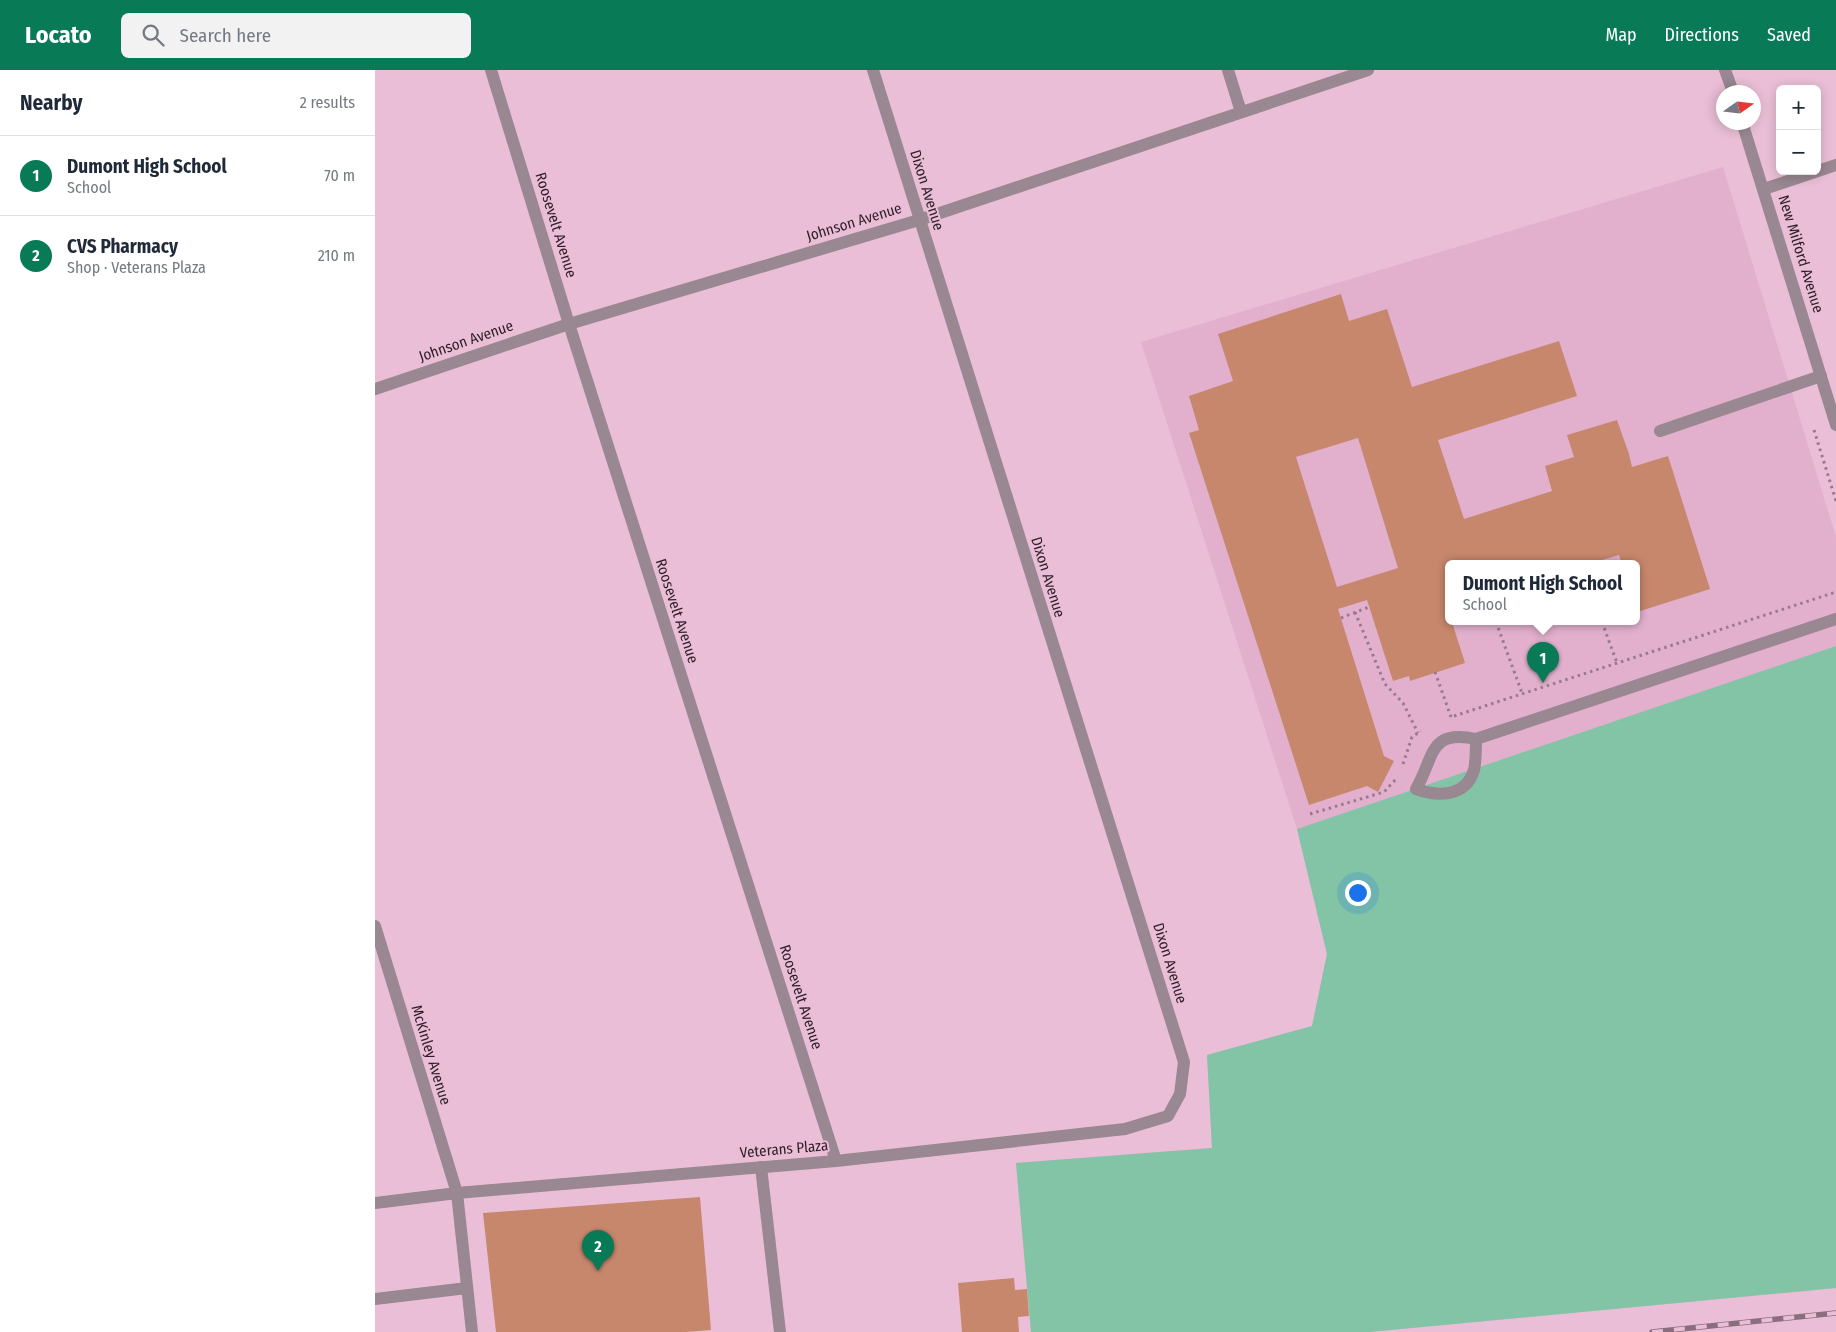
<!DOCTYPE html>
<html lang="en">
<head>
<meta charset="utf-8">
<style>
  body { margin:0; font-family:"Fira Sans Condensed",sans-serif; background:#f2f2f3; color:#1f2937 }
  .controls { position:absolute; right:15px; top:15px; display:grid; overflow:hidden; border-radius:8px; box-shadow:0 2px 12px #0003 }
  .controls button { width:45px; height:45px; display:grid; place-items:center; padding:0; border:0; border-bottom:1px solid #e0e1e3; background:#fff; color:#1f2937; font:25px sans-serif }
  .compass { position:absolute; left:1341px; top:15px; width:45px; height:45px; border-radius:50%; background:#fff; box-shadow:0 2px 12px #0003; rotate:76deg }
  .you { position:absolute; left:982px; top:822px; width:18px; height:18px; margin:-12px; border:4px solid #fff; border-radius:50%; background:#1a73e8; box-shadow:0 0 0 8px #1a73e833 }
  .badge { display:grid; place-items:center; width:32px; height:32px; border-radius:50%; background:#087a56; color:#fff; font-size:16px; font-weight:700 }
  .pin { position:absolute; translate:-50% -41px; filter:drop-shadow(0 1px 2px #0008) }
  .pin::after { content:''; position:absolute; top:26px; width:18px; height:15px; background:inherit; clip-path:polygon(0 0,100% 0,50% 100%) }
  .popup { position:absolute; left:1070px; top:490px; width:195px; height:65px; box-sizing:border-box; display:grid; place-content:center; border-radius:8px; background:#fff; filter:drop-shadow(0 1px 4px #0005); font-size:16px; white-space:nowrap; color:#747a83 }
  .popup b { font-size:19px; color:#1f2937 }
  .popup::after { content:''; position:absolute; left:50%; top:100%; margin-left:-10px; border:10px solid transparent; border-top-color:#fff }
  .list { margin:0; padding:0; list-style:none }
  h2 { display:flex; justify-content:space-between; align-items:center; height:65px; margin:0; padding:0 20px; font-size:21px }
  h2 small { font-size:16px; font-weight:400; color:#747a83 }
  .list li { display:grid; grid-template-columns:32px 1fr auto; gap:15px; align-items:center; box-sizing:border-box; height:80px; padding:0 20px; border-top:1px solid #e0e1e3 }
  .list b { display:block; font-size:19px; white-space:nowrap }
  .list p { margin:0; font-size:16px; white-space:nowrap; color:#747a83 }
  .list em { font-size:16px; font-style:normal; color:#747a83 }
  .icon { flex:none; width:28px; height:28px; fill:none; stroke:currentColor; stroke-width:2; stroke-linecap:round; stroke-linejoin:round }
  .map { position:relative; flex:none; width:1461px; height:1262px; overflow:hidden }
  header { display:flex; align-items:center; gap:30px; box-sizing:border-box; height:70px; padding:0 25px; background:#087a56; color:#fff }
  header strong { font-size:24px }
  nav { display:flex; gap:28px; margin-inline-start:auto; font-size:18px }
  .search { width:350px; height:45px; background:#f2f2f3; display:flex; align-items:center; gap:12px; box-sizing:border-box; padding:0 18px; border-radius:8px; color:#747a83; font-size:19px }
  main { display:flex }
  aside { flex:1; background:#fff }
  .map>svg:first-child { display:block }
  .built { fill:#e2b0cd; fill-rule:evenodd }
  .green { fill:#82c4a5 }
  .building { fill:#c7876d; fill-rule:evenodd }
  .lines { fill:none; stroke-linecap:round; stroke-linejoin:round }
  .path { stroke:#997a8c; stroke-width:3; stroke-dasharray:2.5 4; stroke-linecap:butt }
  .service { stroke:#998791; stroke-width:12 }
  .minor { stroke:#998791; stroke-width:12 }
  .tertiary { stroke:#998791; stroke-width:12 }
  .rail-casing { stroke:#8a6d7e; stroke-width:5.5 }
  .rail { stroke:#e9bed6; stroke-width:4; stroke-dasharray:11; stroke-linecap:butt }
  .labels { text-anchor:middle; stroke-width:4; stroke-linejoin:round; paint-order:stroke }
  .street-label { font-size:15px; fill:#2d1d27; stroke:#e9bed6 }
</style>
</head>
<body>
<header>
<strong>Locato</strong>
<div class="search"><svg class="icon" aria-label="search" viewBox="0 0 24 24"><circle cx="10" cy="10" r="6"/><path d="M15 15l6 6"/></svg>Search here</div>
<nav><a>Map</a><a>Directions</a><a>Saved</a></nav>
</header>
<main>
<aside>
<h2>Nearby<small>2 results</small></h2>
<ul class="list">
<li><span class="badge">1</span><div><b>Dumont High School</b><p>School</p></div><em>70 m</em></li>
<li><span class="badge">2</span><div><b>CVS Pharmacy</b><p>Shop · Veterans Plaza</p></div><em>210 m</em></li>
</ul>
</aside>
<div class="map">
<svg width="1461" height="1262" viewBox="0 0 1461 1262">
  <rect width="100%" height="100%" fill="#e9bed6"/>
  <path class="built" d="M1348,97L1461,467V1218L994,1262H656L641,1093L837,1078L832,985L937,957L952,884L922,759L766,272ZM1074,494H1262V552H1074Z"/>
  <path class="green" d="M1461,576V1218L994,1262H656L641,1093L837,1078L832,985L937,956L952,884L922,759Z"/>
  <path class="building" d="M966,224L974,251L1012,239L1037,317L1184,271L1202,326L1063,370L1089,449L1177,421L1170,396L1199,387L1192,365L1242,350L1254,384L1257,397L1293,386L1335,519L1262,542V494H1247L1244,485L1214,494H1074V538L1073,539L1074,552H1077L1090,593L1035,611L1034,606L1018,611L992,530L963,539L1009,686L1019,691L1003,722L992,716L934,735L814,363L824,360L814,326L858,311L843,264ZM983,368L1023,498L962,517L921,387Z
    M325,1127L336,1260L311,1262H121L108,1143Z
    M639,1208L640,1220L652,1219L654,1246L643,1247L644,1262H587L583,1213Z"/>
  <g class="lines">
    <path class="path" d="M1439,360L1461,431
      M980,542L1010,614L1028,633L1043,663
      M966,548L994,537
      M1121,552L1147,623
      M1227,552L1242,593
      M1060,602L1076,647
      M1079,646L1461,522
      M1028,694L1037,667L1046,661
      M935,744L1009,722L1022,708"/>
    <path class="service" d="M1285,361L1446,306
      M1101,669C1101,679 1101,691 1099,700C1091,727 1063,727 1041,719C1060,687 1053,659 1101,669L1461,549
      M386,1097L405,1262
      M82,1123L97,1262
      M0,1229L92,1218"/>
    <path class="minor" d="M116,0L194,254L461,1091
      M853,0L866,42
      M1389,119L1461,95
      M0,319L194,254L544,150L993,0
      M0,856L82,1123
      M0,1133L82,1123L461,1091L750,1059L793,1046L805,1024L809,992L498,0"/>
    <path class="tertiary" d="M1350,0L1358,22
      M1367,52L1461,355"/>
    <g class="rail-casing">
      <path id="rail" d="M1277,1262L1461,1243"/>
    </g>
    <use href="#rail" class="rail"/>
  </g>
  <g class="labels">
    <g class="street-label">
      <text transform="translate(552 120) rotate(73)" y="5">Dixon Avenue</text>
      <text transform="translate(479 152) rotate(-17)" y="5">Johnson Avenue</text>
      <text transform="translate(181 155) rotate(73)" y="5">Roosevelt Avenue</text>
      <text transform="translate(1426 184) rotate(73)" y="5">New Milford Avenue</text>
      <text transform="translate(91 271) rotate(-19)" y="5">Johnson Avenue</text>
      <text transform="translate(673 507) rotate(73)" y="5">Dixon Avenue</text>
      <text transform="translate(302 541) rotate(72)" y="5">Roosevelt Avenue</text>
      <text transform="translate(795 893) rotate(73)" y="5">Dixon Avenue</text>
      <text transform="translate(426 927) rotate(72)" y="5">Roosevelt Avenue</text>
      <text transform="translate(56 985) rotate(73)" y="5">McKinley Avenue</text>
      <text transform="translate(409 1079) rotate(-5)" y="5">Veterans Plaza</text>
    </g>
  </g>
</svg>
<div class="controls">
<button>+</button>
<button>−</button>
</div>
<svg class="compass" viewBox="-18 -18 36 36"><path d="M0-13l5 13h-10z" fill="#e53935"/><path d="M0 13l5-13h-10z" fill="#747a83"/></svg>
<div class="you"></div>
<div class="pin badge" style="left:1168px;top:613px">1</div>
<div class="popup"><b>Dumont High School</b>School</div>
<div class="pin badge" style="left:223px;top:1201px">2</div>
</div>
</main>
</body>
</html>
